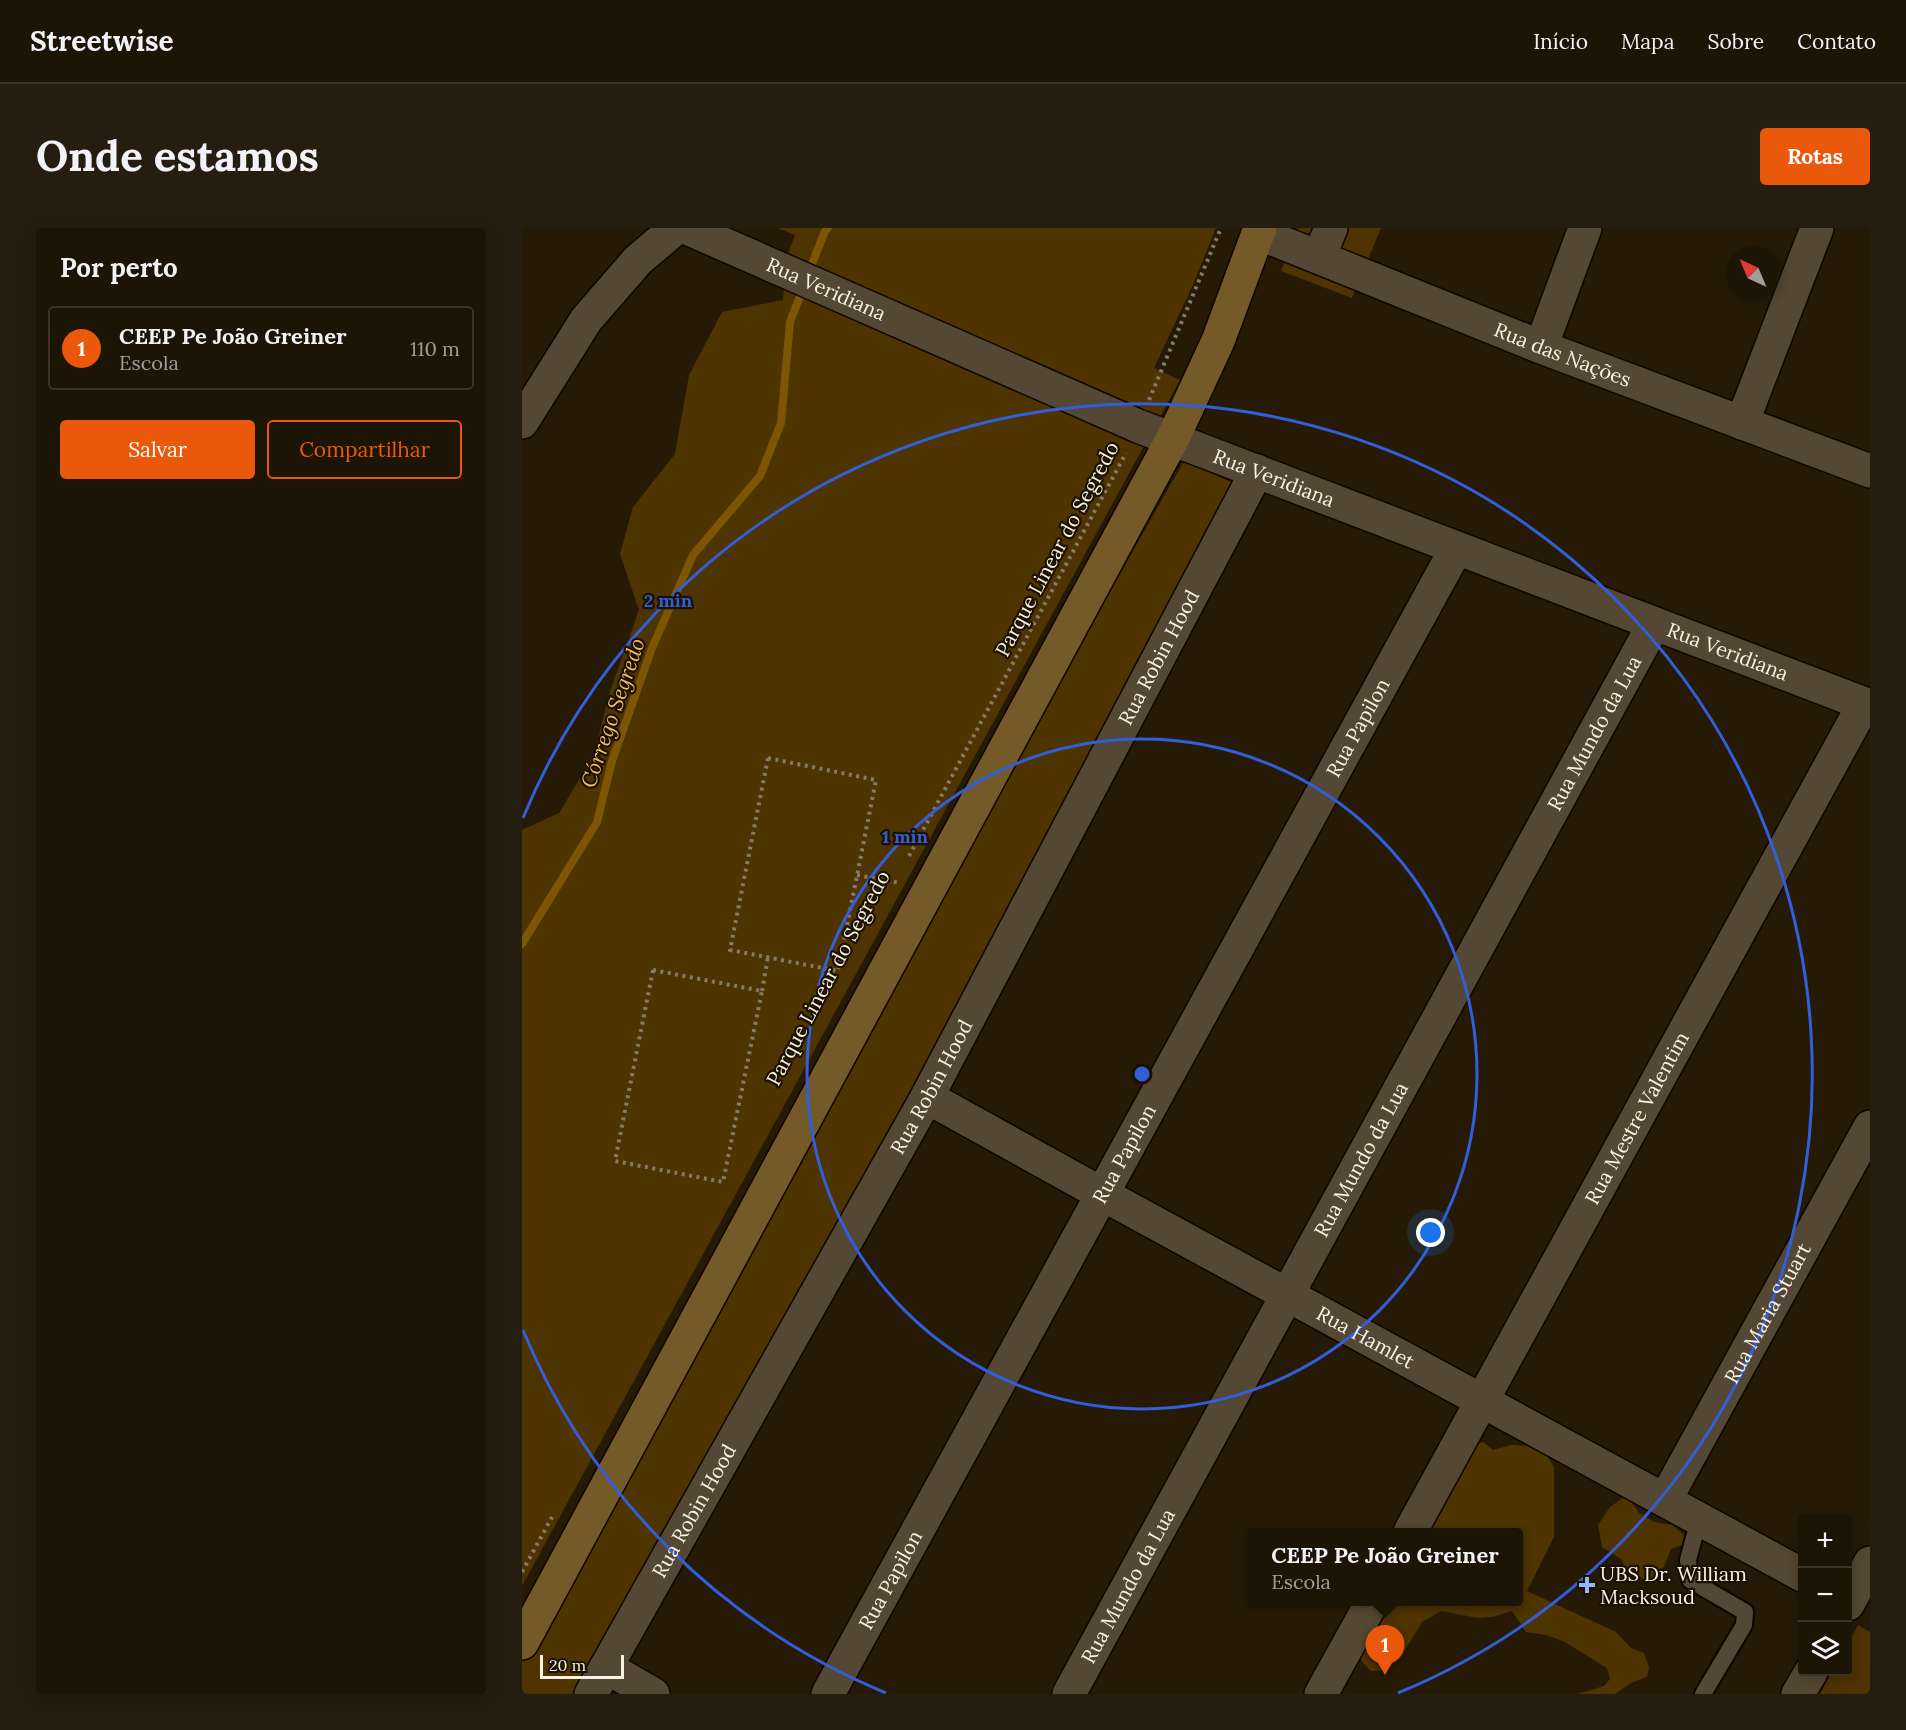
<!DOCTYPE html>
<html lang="pt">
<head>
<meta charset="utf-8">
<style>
  body { margin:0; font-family:Lora,serif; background:#251d0f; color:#f1f3f6 }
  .controls { position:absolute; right:18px; bottom:18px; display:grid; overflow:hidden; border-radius:6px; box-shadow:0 3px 15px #0003 }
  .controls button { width:54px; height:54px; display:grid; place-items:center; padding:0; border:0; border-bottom:2px solid #3a3327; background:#1c1405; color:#f1f3f6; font:30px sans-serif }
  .compass { position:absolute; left:1204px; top:18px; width:54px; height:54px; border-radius:50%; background:#1c1405; box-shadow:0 3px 15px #0003; rotate:316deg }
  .scale { position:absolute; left:18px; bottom:15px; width:84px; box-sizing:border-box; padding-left:6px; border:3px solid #f9f1e5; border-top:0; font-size:16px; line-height:21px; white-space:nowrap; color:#f9f1e5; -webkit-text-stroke:4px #1c1101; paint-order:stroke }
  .you { position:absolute; left:909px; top:1005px; width:21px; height:21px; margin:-15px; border:4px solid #fff; border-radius:50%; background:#1a73e8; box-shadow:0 0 0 9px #1a73e833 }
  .badge { display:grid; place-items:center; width:39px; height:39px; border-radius:50%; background:#ea580c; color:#fff; font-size:20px; font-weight:700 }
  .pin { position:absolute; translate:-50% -50px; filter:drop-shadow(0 2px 3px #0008) }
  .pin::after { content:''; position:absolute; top:32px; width:21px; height:18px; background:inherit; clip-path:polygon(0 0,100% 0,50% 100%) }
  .popup { position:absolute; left:725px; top:1300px; width:276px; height:78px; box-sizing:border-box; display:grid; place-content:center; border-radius:6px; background:#1c1405; filter:drop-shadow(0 2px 4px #0005); font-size:20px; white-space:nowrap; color:#a09e9a }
  .popup b { font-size:22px; color:#f1f3f6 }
  .popup::after { content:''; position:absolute; left:50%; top:100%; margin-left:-12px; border:12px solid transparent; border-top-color:#1c1405 }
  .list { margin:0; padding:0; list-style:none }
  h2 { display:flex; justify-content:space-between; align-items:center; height:78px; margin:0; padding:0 24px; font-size:26px }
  h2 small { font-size:20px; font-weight:400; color:#a09e9a }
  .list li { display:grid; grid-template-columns:39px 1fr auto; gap:18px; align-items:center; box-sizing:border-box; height:84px; margin:0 12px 12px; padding:0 12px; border:2px solid #3a3327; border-radius:6px }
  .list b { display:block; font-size:22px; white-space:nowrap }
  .list p { margin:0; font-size:20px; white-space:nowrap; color:#a09e9a }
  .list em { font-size:20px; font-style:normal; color:#a09e9a }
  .actions { display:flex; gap:12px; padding:18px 24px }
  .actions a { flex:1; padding:14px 0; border:2px solid #ea580c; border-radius:6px; text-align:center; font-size:21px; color:#ea580c }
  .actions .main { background:#ea580c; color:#fff }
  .icon { flex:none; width:33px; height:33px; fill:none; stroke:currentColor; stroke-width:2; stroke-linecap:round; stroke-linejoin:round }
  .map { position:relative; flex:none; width:1348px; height:1466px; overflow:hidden; border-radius:6px }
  header { display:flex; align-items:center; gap:36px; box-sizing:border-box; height:84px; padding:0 30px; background:#1c1405; border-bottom:2px solid #3a3327 }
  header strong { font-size:28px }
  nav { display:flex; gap:33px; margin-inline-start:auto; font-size:21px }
  .intro { display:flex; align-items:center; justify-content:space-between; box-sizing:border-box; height:144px; padding:0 36px }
  h1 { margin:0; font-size:42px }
  .button { padding:15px 27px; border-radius:6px; background:#ea580c; color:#fff; font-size:21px; font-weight:700 }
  main { display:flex; gap:36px; padding:0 36px }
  aside { flex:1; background:#1c1405; border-radius:6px; box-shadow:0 3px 15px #0003 }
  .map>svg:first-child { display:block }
  .green { fill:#4d3400 }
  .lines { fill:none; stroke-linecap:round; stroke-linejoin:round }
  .stream { stroke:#7c5602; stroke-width:8 }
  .lane-casing { stroke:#0e0500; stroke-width:20 }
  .street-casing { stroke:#0e0500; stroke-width:36 }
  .secondary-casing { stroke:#0e0500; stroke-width:36 }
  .path { stroke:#857a6a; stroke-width:4; stroke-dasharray:3 4.5; stroke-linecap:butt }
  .lane { stroke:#544733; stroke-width:16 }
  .street { stroke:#544733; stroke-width:33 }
  .secondary { stroke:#745a28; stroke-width:33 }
  .ring { fill:none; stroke:#335ed9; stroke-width:3 }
  .poi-dot { fill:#8db9fc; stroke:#1c1101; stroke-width:2 }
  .labels { text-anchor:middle; stroke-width:4.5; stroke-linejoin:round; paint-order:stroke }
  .street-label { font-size:20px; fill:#f9f1e5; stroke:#1c1101 }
  .poi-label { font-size:20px; fill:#f9f1e5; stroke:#1c1101; text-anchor:start }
  .water-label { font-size:21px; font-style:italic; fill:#f4bd5d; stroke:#1c1101 }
  .centre { fill:#335ed9; stroke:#1c1101; stroke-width:3 }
  .ring-label { font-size:18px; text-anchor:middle; font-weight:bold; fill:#335ed9; stroke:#1c1101; stroke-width:4.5; stroke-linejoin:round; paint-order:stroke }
</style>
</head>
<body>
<header>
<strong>Streetwise</strong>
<nav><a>Início</a><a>Mapa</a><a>Sobre</a><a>Contato</a></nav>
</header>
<div class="intro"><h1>Onde estamos</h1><a class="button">Rotas</a></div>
<main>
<aside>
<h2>Por perto<small></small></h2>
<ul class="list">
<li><span class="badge">1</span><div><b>CEEP Pe João Greiner</b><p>Escola</p></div><em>110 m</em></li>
</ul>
<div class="actions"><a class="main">Salvar</a><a>Compartilhar</a></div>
</aside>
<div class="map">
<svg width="1348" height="1466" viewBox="0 0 1348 1466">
  <rect width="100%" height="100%" fill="#261a07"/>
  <path class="green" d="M256,0H694L670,59L632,140L658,152L0,1358V602L37,585L72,527L87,466L117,382L98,326L111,279L153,226L167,147L200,84L261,72L265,28L273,7Z
    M776,0H859L830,70L759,43Z
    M662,233L711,255L395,867L57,1466H0V1430L418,663Z
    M961,1214L971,1222L989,1217L1011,1218L1024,1226L1032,1239V1309L1005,1363L1094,1404L1109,1420L1122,1425L1127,1439L1125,1449L1109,1455L1093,1466H1055L1082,1458L1088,1451L1085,1440L1041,1413L1024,1407L1004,1404L990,1383L970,1389L956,1390L919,1383L900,1394L879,1429L865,1442L849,1443L841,1435L831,1416L863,1374H996V1304H897L950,1218Z
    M1105,1267L1117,1285L1132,1294L1150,1297L1162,1307L1160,1317L1149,1321L1142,1339L1125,1353L1105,1343L1099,1331L1080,1319L1076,1297L1088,1279Z
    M1336,1397L1348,1404V1466H1298L1310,1444H1326V1416Z"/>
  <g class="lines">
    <path class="stream" d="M286,46L303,3L306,0
      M0,716L75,594L90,533L130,420L171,327L238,248L259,195L268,94L282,58"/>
    <g class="lane-casing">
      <path id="lane" d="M1177,1291L1166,1332L1168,1352L1223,1384L1222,1397L1181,1466"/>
    </g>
    <g class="street-casing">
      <g id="street">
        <path id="s1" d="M165,0L616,198L1348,478"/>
        <path id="s2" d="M736,5L1019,119L1348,243"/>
        <path d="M797,29L809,0"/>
        <path d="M1019,119L1063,0"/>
        <path d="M0,194L64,92L116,32L154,0"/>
        <path d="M1220,195L1295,0"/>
        <path id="s3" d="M405,869L580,966L1280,1347"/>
        <path id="s4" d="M1143,1272L1348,899"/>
        <path id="s5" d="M888,1304L1342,476"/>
        <path d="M1326,1376L1348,1335"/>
        <path d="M84,1439L131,1466"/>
        <path id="s6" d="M69,1466L405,869L735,243"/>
        <path id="s7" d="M306,1466L934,321"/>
        <path id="s8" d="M547,1466L1132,396"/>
        <path d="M799,1466L850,1374"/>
        <path d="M1276,1466L1289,1444"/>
      </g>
    </g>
    <g class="secondary-casing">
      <path id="secondary" d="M0,1415L651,210L696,113L738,0"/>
    </g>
    <path class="path" d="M627,172L699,0
      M246,530L354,552L316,743L208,722Z
      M387,628L604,225
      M335,647L378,655
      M131,742L240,763L201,954L93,933Z
      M240,763L246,729
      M0,1344L30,1289"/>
    <use href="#lane" class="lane"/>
    <use href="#street" class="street"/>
    <use href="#secondary" class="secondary"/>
  </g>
  <g class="ring">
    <circle cx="620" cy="846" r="335"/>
    <path d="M364 1465A670 670 0 0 1 1 1102M1 590A670 670 0 1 1 876 1465"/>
  </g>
  <path class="poi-dot" d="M1062 1348h6v6h6v6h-6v6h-6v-6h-6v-6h6z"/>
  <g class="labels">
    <g class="street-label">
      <text dy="7" stroke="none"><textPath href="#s1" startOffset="152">Rua Veridiana</textPath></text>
      <text dy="7" stroke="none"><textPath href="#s2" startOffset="328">Rua das Nações</textPath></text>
      <text dy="7" stroke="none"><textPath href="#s1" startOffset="638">Rua Veridiana</textPath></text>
      <text transform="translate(535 321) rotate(-62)" y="7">Parque Linear do Segredo</text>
      <text dy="7" stroke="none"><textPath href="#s1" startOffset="1124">Rua Veridiana</textPath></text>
      <text dy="7" stroke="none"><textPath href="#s6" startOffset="1182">Rua Robin Hood</textPath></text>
      <text dy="7" stroke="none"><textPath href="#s7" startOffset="1102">Rua Papilon</textPath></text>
      <text dy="7" stroke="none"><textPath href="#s8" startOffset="1095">Rua Mundo da Lua</textPath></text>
      <text transform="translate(306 750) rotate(-62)" y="7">Parque Linear do Segredo</text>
      <text dy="7" stroke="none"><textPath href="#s6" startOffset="696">Rua Robin Hood</textPath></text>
      <text dy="7" stroke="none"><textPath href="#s5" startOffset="472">Rua Mestre Valentim</textPath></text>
      <text dy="7" stroke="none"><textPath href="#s7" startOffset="616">Rua Papilon</textPath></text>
      <text dy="7" stroke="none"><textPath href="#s8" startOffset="609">Rua Mundo da Lua</textPath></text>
      <text dy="7" stroke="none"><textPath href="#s4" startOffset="213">Rua Maria Stuart</textPath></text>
      <text dy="7" stroke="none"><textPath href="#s3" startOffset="500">Rua Hamlet</textPath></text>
      <text dy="7" stroke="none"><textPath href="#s6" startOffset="210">Rua Robin Hood</textPath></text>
      <text dy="7" stroke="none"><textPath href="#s7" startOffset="130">Rua Papilon</textPath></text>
      <text dy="7" stroke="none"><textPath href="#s8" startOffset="123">Rua Mundo da Lua</textPath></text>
    </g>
    <g class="poi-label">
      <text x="1078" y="1353">UBS Dr. William<tspan x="1078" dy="23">Macksoud</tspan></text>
    </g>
    <g class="water-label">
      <text transform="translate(91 485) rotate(-71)" y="7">Córrego Segredo</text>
    </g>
  </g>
  <circle cx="620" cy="846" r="9" class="centre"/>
  <g class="ring-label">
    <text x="146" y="379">2 min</text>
    <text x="383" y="615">1 min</text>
  </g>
</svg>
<div class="controls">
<button>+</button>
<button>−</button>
<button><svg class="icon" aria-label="layers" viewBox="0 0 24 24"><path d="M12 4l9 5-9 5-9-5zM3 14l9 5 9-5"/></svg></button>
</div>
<svg class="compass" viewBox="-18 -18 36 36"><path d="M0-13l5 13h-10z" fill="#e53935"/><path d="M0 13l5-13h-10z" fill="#a09e9a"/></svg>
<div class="scale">20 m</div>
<div class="you"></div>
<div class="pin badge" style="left:863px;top:1447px">1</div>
<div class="popup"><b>CEEP Pe João Greiner</b>Escola</div>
</div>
</main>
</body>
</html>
